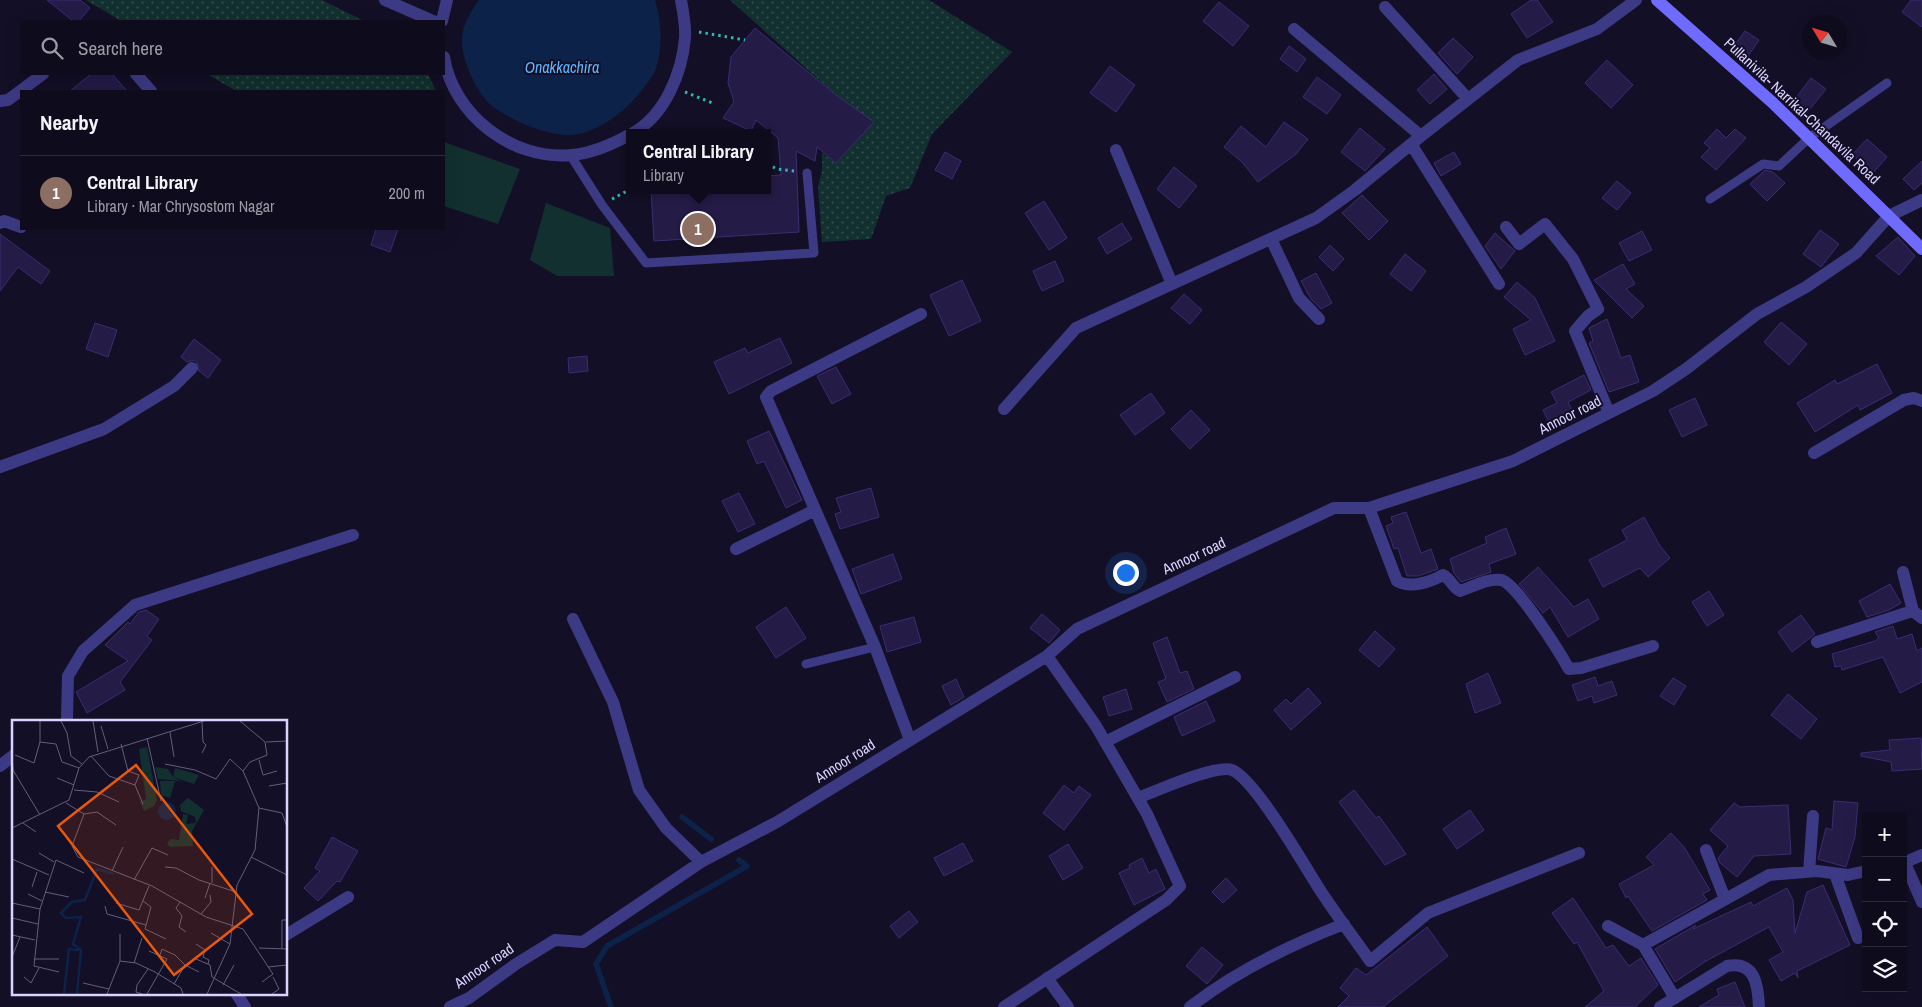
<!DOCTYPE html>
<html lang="en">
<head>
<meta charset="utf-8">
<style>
  body { margin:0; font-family:"Archivo Narrow",sans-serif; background:#1c1929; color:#f1f3f6 }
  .controls { position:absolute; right:15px; bottom:15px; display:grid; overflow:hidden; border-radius:0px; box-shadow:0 5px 20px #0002 }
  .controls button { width:45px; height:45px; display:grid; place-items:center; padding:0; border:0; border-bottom:1px solid #2e2b3b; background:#0e0b1c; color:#f1f3f6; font:25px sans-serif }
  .compass { position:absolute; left:1802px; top:15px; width:45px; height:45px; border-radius:50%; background:#0e0b1c; box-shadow:0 5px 20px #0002; rotate:308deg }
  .you { position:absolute; left:1125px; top:572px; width:18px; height:18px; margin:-12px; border:4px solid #fff; border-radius:50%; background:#1a73e8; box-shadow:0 0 0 8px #1a73e833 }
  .badge { display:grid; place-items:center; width:32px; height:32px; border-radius:50%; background:#7c3aed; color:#fff; font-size:16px; font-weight:700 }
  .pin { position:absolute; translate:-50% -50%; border:2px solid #fff; box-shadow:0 1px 5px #0006 }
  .popup { position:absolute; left:626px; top:129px; width:145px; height:65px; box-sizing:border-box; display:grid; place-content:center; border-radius:0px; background:#0e0b1c; filter:drop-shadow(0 1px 4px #0005); font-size:16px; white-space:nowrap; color:#9b9ba3 }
  .popup b { font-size:19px; color:#f1f3f6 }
  .popup::after { content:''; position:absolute; left:50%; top:100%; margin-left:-10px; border:10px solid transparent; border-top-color:#0e0b1c }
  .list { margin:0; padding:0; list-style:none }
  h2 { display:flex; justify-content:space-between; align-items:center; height:65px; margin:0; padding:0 20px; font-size:21px }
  h2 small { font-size:16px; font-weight:400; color:#9b9ba3 }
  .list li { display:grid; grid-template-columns:32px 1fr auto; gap:15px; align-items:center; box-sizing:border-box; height:75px; padding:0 20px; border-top:1px solid #2e2b3b }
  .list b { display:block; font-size:19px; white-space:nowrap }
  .list p { margin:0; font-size:16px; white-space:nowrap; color:#9b9ba3 }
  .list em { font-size:16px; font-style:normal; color:#9b9ba3 }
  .icon { flex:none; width:28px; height:28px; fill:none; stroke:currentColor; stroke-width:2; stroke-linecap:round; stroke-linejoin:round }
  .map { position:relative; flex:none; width:1922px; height:1007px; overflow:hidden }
  .search { position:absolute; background:#0e0b1c; box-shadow:0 5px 20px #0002; left:20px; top:20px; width:425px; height:55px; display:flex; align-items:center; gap:12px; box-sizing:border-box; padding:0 18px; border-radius:0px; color:#9b9ba3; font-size:19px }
  .panel { position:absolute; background:#0e0b1c; box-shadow:0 5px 20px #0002; left:20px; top:90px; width:425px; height:140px; border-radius:0px }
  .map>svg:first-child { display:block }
  .grass { fill:url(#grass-dots) }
  .park { fill:#12302f }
  .water { fill:#0c2248 }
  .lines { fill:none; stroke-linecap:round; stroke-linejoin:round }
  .stream { stroke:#0c2248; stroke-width:5.5 }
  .building { fill:#241b47; stroke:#3b2d73 }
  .path { stroke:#2fb8b0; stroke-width:3; stroke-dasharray:2.5 4; stroke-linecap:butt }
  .lane { stroke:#3d3a85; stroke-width:9 }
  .street { stroke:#3d3a85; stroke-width:12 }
  .secondary { stroke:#6f6bff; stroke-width:12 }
  .labels { text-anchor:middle; stroke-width:4; stroke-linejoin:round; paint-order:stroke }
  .street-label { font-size:15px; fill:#d9d4ff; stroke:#130f26 }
  .water-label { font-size:16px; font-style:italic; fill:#62b6ff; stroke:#130f26 }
  .inset-river { fill:none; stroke:#0c2248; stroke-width:2.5 }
  .inset-road { fill:none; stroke:#625e7d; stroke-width:1 }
  .view { fill:#e8590c; fill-opacity:0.15; stroke:#e8590c; stroke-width:2.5 }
  .inset-edge { fill:none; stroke:#d9d4ff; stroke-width:2.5 }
</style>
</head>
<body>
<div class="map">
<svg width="1922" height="1007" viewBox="0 0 1922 1007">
  <defs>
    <pattern id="grass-dots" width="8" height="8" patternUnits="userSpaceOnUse" patternTransform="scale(1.25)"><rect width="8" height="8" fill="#12302f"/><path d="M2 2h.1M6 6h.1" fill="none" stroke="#344d4e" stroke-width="1.8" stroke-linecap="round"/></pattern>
  </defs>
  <rect width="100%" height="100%" fill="#130f26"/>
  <path class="grass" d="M86,0H322L364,21H121Z
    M730,0H929L1012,52L932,134L910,188L886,196L871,239L822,242L818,187L822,171V153L836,163L873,122L836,95Z
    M207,74H428L436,91H236Z"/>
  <path class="park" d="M444,142L520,169L498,224L444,206Z
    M546,203L610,228L614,276H557L530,260Z"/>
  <path class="water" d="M479,0H655C662,22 663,50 655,71C652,78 646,84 642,90C627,110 599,132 573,135C550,137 510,120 492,106C477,94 460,57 462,38C463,24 471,11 479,0Z"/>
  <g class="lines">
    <path class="stream" d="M682,817L711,839
      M611,1007L596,964L607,946L747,866L739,860"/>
  </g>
  <path class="building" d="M47,0H80L90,8L79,21H73Z
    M1531,0H1537L1553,22L1527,38L1511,14Z
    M1911,0H1922V27L1902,12Z
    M1219,2L1249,26L1233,46L1203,21Z
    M755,28L836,95L874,122L836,163L817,147L815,161L796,151L799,232L654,241L651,190H767V176L781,175L778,138L756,120L751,131L723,118L734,102L728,83L731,57Z
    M1745,31L1759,40L1748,56L1734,46Z
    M1453,38L1473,57L1457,74L1438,53Z
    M1289,46L1306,59L1297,72L1280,59Z
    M1607,60L1633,85L1611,108L1585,83Z
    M1110,66L1135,85L1116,112L1090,93Z
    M91,74H112L127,91H70Z
    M1434,74L1447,89L1430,104L1417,90Z
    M1317,77L1341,95L1327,114L1303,97Z
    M1811,78L1826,89L1802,119L1789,107Z
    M1284,122L1308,139L1296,154L1258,182L1242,162L1224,147L1241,126L1266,147Z
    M1360,128L1385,149L1365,171L1341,152Z
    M1717,129L1726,138L1735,129L1746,138L1716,170L1701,157L1710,148L1704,143Z
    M1867,139L1887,157L1873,173L1852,155Z
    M945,152L961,161L952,179L935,170Z
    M1454,152L1461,164L1441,176L1434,163Z
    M1922,161V183L1914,190L1903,179Z
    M1174,167L1197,186L1179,208L1157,189Z
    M1765,170L1773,172L1785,183L1767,201L1750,184Z
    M1617,181L1631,193L1617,210L1602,198Z
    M1362,195L1388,221L1369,240L1342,213Z
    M1044,201L1067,238L1049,250L1025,213Z
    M1122,223L1132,239L1107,254L1098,238Z
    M376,229H398L390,252L371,245Z
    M1820,230L1839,244L1821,267L1803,254Z
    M1642,231L1652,250L1629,261L1619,243Z
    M1495,233L1515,251L1501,269L1485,246Z
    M0,234L50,271L41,284L18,267L0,291Z
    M1898,237L1915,256L1899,275L1876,256Z
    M1330,245L1344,259L1333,271L1319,257Z
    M1405,254L1426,271L1411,291L1390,274Z
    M1055,261L1064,281L1042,291L1033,271Z
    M1623,264L1635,284L1626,289L1644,306L1632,318L1594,280Z
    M1316,273L1332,303L1321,309L1311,299L1301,281Z
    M962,280L981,321L949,336L930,295Z
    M1517,282L1535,298L1555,341L1525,355L1513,329L1531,320L1504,297Z
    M1184,294L1202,310L1190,324L1171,308Z
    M1607,319L1621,358L1630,355L1639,382L1609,392L1589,343L1593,341L1589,328Z
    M1781,322L1807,344L1789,365L1764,342Z
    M95,323L117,330L108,357L86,349Z
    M780,338L792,363L729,394L714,362L745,348L748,353Z
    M194,339L221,360L208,378L199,371L197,362L194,360L187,362L181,357Z
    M587,356L588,371L569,373L568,358Z
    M1877,364L1892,393L1860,410L1858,405L1815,432L1797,403L1835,380L1837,384Z
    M836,367L851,394L832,404L817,376Z
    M1584,375L1591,390L1568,402L1573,412L1550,424L1543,410L1557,403L1551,392Z
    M1151,393L1165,413L1135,435L1120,415Z
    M1695,398L1707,425L1682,437L1669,410Z
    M1191,410L1210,430L1190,449L1171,429Z
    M769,431L802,500L786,508L764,461L757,464L747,441Z
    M871,488L879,517L840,529L835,514L841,512L836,498Z
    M739,493L755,524L738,532L722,501Z
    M1406,512L1421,553L1431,549L1438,569L1418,576H1407L1398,548L1394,549L1386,526L1393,523L1391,517Z
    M1644,517L1660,546L1670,558L1648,577L1640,568L1603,587L1589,560L1627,540L1622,530Z
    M1506,528L1516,554L1489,564L1491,572L1461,582L1454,573L1450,559L1487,543L1485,537Z
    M893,554L902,579L861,594L852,569Z
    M1538,567L1574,607L1588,599L1599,619L1568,637L1550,607L1543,613L1519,584Z
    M1890,584L1901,603L1889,610L1867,617L1859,601Z
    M1709,591L1724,615L1707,626L1692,602Z
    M786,607L806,638L776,658L756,627Z
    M146,610L159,619L147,636L152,640L120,682L125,690L87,713L76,692L128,661L105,645L128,622L130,624L139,612Z
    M1042,614L1060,630L1049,643L1030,628Z
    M1801,615L1815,634L1792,652L1778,632Z
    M914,617L921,642L887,652L880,626Z
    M1893,626L1897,639L1912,634L1917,651L1922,648V682L1900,693L1883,657L1842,670L1841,666L1835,667L1832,654L1875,641L1879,638L1875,632Z
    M1375,631L1395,649L1379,667L1359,650Z
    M1167,637L1180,673L1187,671L1194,689L1167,702L1158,682L1166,679L1153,643Z
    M1488,673L1501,703L1475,713L1466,684Z
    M1595,677L1598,686L1612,681L1617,695L1594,703L1592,696L1578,701L1572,685Z
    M1673,678L1686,686L1674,705L1660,696Z
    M956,679L964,697L951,705L942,686Z
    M1308,688L1321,703L1291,730L1274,710L1286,699L1291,704Z
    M1126,689L1132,709L1109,716L1103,697Z
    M1788,694L1817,719L1801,739L1771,715Z
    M1206,701L1215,721L1182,736L1174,717Z
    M1921,738L1922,769L1892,771L1891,762L1861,756V753L1890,750L1889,740Z
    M1064,785L1074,793L1079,786L1091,795L1064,830L1043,813Z
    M1354,790L1376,818L1379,816L1406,854L1385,865L1339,802Z
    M1834,801L1858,803L1855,837L1846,867L1818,859L1826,828L1832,830Z
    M1734,803L1740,807L1788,805L1791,854L1754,856L1737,877L1720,863L1718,858L1728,846L1710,830Z
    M1470,810L1484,830L1457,849L1443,829Z
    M1671,833L1684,847L1710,890L1703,894L1707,900L1652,931L1628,896L1626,898L1619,884L1654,865L1646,857Z
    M332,837L358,851L340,882L337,881L318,901L304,888L320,871L315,868Z
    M963,843L973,861L944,876L934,858Z
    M1068,844L1083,868L1063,880L1049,856Z
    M1142,858L1149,873L1156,869L1165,889L1134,905L1119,873L1130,868L1129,865Z
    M1226,878L1237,890L1223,903L1212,892Z
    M1823,885L1850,945L1797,971L1798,978L1795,973L1781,981L1769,960L1783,952L1769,927L1706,961L1675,982L1655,949L1696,925L1693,929L1751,902L1753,906L1787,888L1793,900L1795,933L1807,892Z
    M1573,898L1606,948L1613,945L1629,966L1641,958L1658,985L1635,1007H1585L1604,991L1577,942L1574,944L1552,913Z
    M909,911L918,922L899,938L890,926Z
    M1427,927L1448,956L1383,1007H1338L1349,996L1340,988L1356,968L1366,975Z
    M1202,947L1223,965L1207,984L1186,966Z
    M1735,982L1745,1007H1699L1719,995L1717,989Z"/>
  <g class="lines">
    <path class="path" d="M699,32L745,40
      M685,92L715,104
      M767,164L777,169L794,171
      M612,199L629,190"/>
    <path class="lane" d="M571,156L602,205L646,263L814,253L807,173
      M1710,199L1763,164L1779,166L1809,138L1887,83
      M806,664L875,647"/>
    <path class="street" d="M385,0L433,21
      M1385,7L1468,99
      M442,21L447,0
      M1294,29L1421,136
      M444,57C453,115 513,161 572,155C593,153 611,145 629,135
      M136,74L151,91
      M0,101L8,100L43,74
      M633,133C665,115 682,73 685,38C686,26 683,12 681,0
      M1411,144L1499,284
      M1116,150L1172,284
      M0,223L4,221L21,227
      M1506,227L1519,244L1545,224L1573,259L1598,309L1588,316L1575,331L1609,413
      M1271,239L1299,298L1319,319
      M1004,409L1076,328L1316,218L1355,190L1421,136L1518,60L1597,29L1636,0
      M1814,453L1904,400L1914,398L1922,401
      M0,467L104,429L174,386L192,368
      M1369,508L1397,581C1410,589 1430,582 1443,575C1451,579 1452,587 1460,591C1473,587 1487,578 1501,580C1516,582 1560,653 1569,669L1581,668L1653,646
      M736,549L815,510
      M1903,572L1913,611
      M573,619L613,702L639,790L666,828L701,862
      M1817,642L1906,613L1913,611L1922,618
      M67,719L68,676L83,651L135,605L353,535
      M910,740L875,647L766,397L771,391L921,314
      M1105,742L1235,677
      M0,766L14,755
      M1138,798C1156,791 1216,764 1232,770C1256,780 1305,867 1322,893C1337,916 1354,938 1370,961L1428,913L1579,853
      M1706,850L1725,899
      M1903,863L1922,855
      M1905,863L1922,902
      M1809,872L1813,816
      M1835,874L1858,938
      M1608,926L1643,945
      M286,935L348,897
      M1047,978L1068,1007
      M236,993L245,1007
      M1675,998L1643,945L1769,875L1817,871L1848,875L1866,871
      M450,1007L469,998L516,964L555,940L583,942L701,862L777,822L1047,656L1077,629L1334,508H1369L1513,461L1653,391L1686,369L1757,314L1806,287L1856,253L1889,216L1922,200
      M1004,1007L1166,900L1180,886L1147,814L1096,726L1047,656
      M1190,1007C1236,971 1290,945 1344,924
      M1660,1007L1727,966C1755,961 1758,984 1759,1007"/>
    <path class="secondary" d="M1657,0L1773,103L1922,249"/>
  </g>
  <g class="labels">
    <g class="street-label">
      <text transform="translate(1802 111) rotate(43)" y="5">Pullanivila- Narrikal-Chandavila Road</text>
      <text transform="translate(1570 415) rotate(-27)" y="5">Annoor road</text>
      <text transform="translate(1194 556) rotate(-25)" y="5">Annoor road</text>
      <text transform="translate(845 761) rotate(-32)" y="5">Annoor road</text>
      <text transform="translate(484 966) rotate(-34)" y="5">Annoor road</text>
    </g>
    <g class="water-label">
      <text x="562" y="73">Onakkachira</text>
    </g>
  </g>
  <g transform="translate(12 720)">
    <rect width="275" height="275" fill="#130f26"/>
    <path d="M135,27L145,80L142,86L132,91L128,82L134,79L127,29ZM143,47L156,49L161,57L169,61L146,59ZM148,61H163L158,78L149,75ZM176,78L192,90L180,111L181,126L158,127L155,123L159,119L167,120L171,94L176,95L174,104L184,103L183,97L169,91L168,85Z" fill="#12302f"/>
    <path d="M163,48L187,55L182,64L161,57Z" fill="#12302f"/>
    <path d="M146 91a9 9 0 1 1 18 0a9 9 0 1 1-18 0Z" fill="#0c2248"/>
    <path class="inset-river" d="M52,274L57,229L67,230M65,274L69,230L61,224L69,197L54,198L49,193L60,182L73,180L85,149L102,154"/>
    <path class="inset-road" d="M49,1L55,13L59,36L70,44M81,1L86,32M190,2L191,22L194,25L190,33M89,6L96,29M158,12L162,37M135,18L149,81M28,22L44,24L50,42L67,48M254,22L275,21M0,34L1,50L28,95M3,35L22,43L28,22V1M79,36L97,56L123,65L127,55L116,51L109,24M247,40L251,55L265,51M153,44L183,50L204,59L218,39L231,51M45,58L62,65M123,65L131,84M257,66L275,63M62,70L85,72L107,82M54,83L72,94L60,126L66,137L140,166L194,197L231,209L261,254L250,262M247,88L270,93L275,107M72,94L85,92L104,105M11,103L24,112M0,108L57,80L67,48L77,37L192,1M27,133L42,142M239,137L275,155M0,139L37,155M153,147L164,148L187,160L224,172M100,151L111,127M122,160L140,128L156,135M200,163V147M20,167L25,152M33,172L57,177M16,174L30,181M193,178L198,163M131,181L139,187L133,209L154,219M168,182L164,188L170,196L167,207L174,212M0,183L28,189M104,183L127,190L137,166M93,186L95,194L134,205M189,194L199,182L198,175M0,198L26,204M199,213L218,224M0,215L23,220M184,224L193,230L191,237L197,240L196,244M247,228L275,229M270,229V200H275M148,235L150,229L163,235L173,245L187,252M0,237L8,217M22,239H47M184,239L198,245L200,257L229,274M108,241V214M122,243L130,218M256,247L275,245M47,252L22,246L28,189L44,140L72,153M12,257L19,263L27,248M71,263L97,269M162,264L173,245M211,265L222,245M95,274L108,241L124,243L143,252L169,268L171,274M130,274L124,272L125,265L136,249M135,274L155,239L137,231M195,274L218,224L225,165L243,130L247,88L231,51L238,42L255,35L253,22L228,1M260,274L267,269L261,257"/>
    <path class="view" d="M124,45L240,194L162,255L46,106Z"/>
    <rect width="275" height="275" class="inset-edge"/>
  </g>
</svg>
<div class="controls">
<button>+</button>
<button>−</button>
<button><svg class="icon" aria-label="locate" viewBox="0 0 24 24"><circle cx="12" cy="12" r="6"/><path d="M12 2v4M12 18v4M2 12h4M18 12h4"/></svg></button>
<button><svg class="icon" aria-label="layers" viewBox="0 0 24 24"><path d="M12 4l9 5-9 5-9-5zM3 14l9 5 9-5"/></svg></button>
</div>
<svg class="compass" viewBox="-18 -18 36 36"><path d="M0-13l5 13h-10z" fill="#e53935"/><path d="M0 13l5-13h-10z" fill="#9b9ba3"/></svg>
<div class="you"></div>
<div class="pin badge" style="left:698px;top:229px;background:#8d6e63">1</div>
<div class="popup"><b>Central Library</b>Library</div>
<div class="search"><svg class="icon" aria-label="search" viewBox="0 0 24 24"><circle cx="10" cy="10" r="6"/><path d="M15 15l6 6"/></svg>Search here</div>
<section class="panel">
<h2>Nearby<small></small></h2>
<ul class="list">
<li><span class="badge" style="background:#8d6e63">1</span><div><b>Central Library</b><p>Library · Mar Chrysostom Nagar</p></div><em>200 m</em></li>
</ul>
</section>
</div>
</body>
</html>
